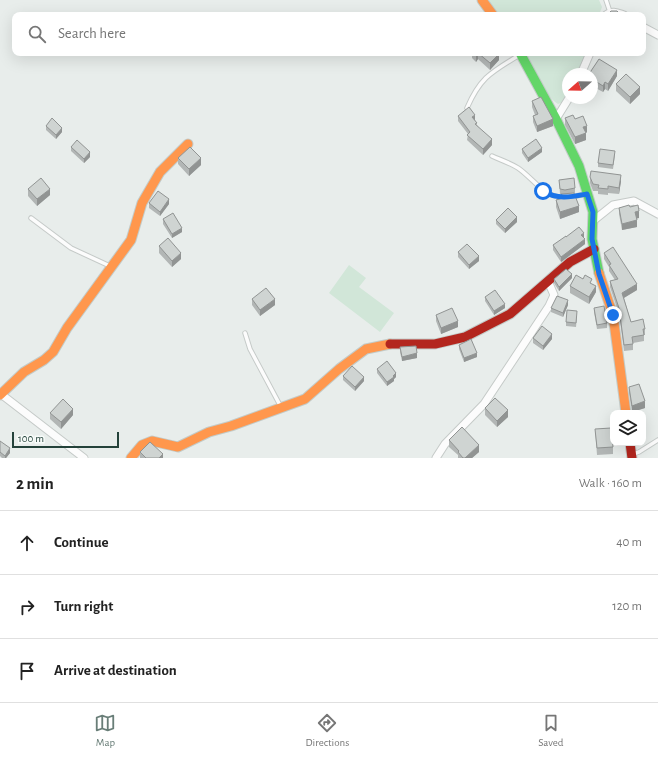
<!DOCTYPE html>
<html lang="en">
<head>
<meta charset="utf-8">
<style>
  body { margin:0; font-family:"Alegreya Sans",sans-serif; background:#f2f2f2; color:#222 }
  .controls { position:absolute; right:12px; bottom:12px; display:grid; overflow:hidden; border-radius:8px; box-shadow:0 4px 16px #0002 }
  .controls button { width:36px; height:36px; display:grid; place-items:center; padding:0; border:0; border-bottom:1px solid #e0e0e0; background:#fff; color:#222; font:20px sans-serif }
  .compass { position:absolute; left:562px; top:68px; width:36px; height:36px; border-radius:50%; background:#fff; box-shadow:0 4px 16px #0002; rotate:250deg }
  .scale { position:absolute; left:12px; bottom:10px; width:107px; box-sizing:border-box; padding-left:4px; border:2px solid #24423a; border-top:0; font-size:11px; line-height:14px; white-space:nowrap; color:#24423a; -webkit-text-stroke:3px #f7fbf9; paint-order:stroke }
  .stop { position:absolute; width:12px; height:12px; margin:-9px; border:3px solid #1a73e8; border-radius:50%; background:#fff }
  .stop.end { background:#1a73e8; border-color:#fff; box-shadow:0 1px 4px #0008 }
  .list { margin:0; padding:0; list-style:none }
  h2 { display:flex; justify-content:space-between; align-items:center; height:52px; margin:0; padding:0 16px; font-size:17px }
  h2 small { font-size:13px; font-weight:400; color:#767676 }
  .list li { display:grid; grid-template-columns:26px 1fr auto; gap:12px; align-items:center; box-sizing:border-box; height:64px; padding:0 16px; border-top:1px solid #e0e0e0 }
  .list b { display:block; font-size:15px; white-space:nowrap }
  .list em { font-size:13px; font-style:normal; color:#767676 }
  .icon { flex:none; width:22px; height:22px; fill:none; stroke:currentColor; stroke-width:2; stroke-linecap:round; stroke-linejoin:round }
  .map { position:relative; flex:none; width:658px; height:458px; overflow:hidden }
  .search { position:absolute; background:#fff; box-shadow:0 4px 16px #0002; left:12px; right:12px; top:12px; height:44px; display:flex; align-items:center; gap:10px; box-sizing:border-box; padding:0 14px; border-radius:8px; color:#767676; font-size:15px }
  .sheet { height:244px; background:#fff }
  nav { display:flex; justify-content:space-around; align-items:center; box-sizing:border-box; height:56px; border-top:1px solid #e0e0e0; background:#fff; font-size:11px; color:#767676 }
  nav a { display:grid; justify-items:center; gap:2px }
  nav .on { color:#697e78 }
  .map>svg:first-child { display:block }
  .green { fill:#d1e6d8 }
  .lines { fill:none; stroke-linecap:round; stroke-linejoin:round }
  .lane-casing { stroke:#c5cac8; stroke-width:5.5 }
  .street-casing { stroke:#c5cac8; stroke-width:9 }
  .fast-casing { stroke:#c3cbc8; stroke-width:11 }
  .slow-casing { stroke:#c3cbc8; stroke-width:11 }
  .jam-casing { stroke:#c3cbc8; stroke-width:11 }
  .lane { stroke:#fcfcfc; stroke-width:3.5 }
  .street { stroke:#fcfcfc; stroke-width:7 }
  .fast { stroke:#63d668; stroke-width:9 }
  .slow { stroke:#ff974d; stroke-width:9 }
  .jam { stroke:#b3261e; stroke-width:9 }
  .wall { fill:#b2b6b5 }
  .shaded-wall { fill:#919493 }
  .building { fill:#cfd4d2; stroke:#919493 }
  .route { stroke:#1a73e8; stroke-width:5 }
</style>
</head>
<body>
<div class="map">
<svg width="658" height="458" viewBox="0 0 658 458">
  <rect width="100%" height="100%" fill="#e8edeb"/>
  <path class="green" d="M488,0H599L602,7L599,15H499Z
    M526,53H586L578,74H568V94L563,102L558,104C543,95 534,68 526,53Z
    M349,265L366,278L359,287L394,313L380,332L329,293Z"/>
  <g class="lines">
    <g class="lane-casing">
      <path id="lane" d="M606,0L610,12
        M467,108C481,76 492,72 521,54
        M492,156C501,160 510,163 518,168C534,179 543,197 565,198
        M571,197L586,194
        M31,218L71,248L112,267
        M245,333L250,349L281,407
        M633,454L639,452L658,440"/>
    </g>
    <g class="street-casing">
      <path id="street" d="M606,15C612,10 618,13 624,15
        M643,27L658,35
        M581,74L590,53
        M556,119L569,98
        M593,221L613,205L634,201L658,214
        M1,394L84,458
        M436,458L445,444L484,404L549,306L554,295L548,281"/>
    </g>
    <g class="fast-casing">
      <path id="fast" d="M520,53L556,119L579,166L593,212L592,239L599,273"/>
    </g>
    <g class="slow-casing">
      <path id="slow" d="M482,0L493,15
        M599,273L613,315L626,413
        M0,395L24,372L44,360L53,352L67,328L131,240L142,203L160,172L188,144
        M131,458L142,445L152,441L178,447L209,432L231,426L305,399L339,369L366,349L390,344"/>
    </g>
    <g class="jam-casing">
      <path id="jam" d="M390,344H435L465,337L510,314L570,262L594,249
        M630,443L632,458"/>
    </g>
    <use href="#lane" class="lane"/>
    <use href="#street" class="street"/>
    <use href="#fast" class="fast"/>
    <use href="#slow" class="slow"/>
    <use href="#jam" class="jam"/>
  </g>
  <path class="wall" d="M472,53H498L499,60L490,70L478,59L476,62L472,58Z
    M592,74L617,76L608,91L605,89L603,92L592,86Z
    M616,84L640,94L630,104L616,91Z
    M532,101L553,126L537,132L533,122V116L535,115L532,107Z
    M458,116L475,120L477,125L492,145L483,155L467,140L468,134L458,121Z
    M565,118L575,119L587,132L586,133V140L575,144L565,125Z
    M46,126L62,132L56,139L46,130Z
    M71,147L90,157L84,163L71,151Z
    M522,149L542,152L528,162L522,153Z
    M615,155L613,169L598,167V163Z
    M178,158L201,165L189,176L178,164Z
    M590,177L621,181L619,194L608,193V195L598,194V191H593L590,183Z
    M559,180L575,188V193H574L579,212L560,219L556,207V200L561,198V194H560Z
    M28,189L50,195L37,206L28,196Z
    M149,203L169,204L160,216L149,208Z
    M619,208L639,218H637V227L622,230L619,214Z
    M163,219L182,232L172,238L163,224Z
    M496,220L517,222L505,233L496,224Z
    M566,237H584H583L585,244L561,262L553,250V245Z
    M159,246L181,259L172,267L159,253Z
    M458,252L479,261L469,269L458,257Z
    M604,253L637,290L624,298L631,322L645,329V335H644V341L633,343V350L624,351L619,314L610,287V281L615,280L609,271V267L604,259Z
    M572,278L559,291L554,283V279Z
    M592,284L596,292L589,304L570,293V286Z
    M485,297L505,308L494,315L485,301Z
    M252,299L275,305L260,316L252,305Z
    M568,305L563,317L551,312V308Z
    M594,308L607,323V328L597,329L594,312Z
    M436,315L458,327L441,334L436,321Z
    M577,316L576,327L566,326V322Z
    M533,338L552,339L543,350L533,343Z
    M459,345L477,357L464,362L459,349Z
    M400,347L417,358L402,361L400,352Z
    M377,369L396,377L394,379V381L387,386L377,373Z
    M343,376L364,381L355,391L343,380Z
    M629,387L645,408L632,412L629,393Z
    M485,408L508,417L497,427L485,415Z
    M50,413L73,415L61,429L50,419Z
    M595,429L613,447V454L597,455Z
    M449,440L479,452L472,458H458V455L449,447Z
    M0,441L10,453L6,458H2L0,456Z
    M140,452L163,458H140Z"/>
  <path class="shaded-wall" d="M478,53V59L476,62V55Z
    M499,54V60L490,70V63Z
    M617,70V76L608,91V84Z
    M605,82V89L603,92V86Z
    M640,87V94L630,104V97Z
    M475,115V120L472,123V117Z
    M553,119V126L537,132V126Z
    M587,126V132L583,134V127Z
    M62,128V132L56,139V135Z
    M586,133V140L575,144V137Z
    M492,139V145L483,155V149Z
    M542,148V152L528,162V158Z
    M90,152V157L84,163V159Z
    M201,158V165L189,176V169Z
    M621,175V181L619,194V188Z
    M50,189V195L37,206V199Z
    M169,199V204L160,216V212Z
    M579,206V212L560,219V212Z
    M639,211V218L635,219V212Z
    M517,217V222L505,233V229Z
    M637,220V227L622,230V224Z
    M182,228V232L172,238V234Z
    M584,233V237L581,239V235Z
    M585,239V244L561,262V257Z
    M181,253V259L172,267V261Z
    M479,256V261L469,269V265Z
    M572,274V278L559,291V287Z
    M637,284V290L622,299V293Z
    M596,286V292L589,304V297Z
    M275,299V305L260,316V310Z
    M568,300V305L563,317V313Z
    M505,304V308L494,315V311Z
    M458,321V327L441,334V328Z
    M552,334V339L543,350V346Z
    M417,353V358L402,361V357Z
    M477,353V357L464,362V358Z
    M396,373V377L394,379V381L387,386V382Z
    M364,377V381L355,391V387Z
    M645,401V408L632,412V406Z
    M73,409V415L61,429V422Z
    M508,410V417L497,427V421Z
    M479,445V452L472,458H465Z
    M10,448V453L6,458H5V456Z
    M163,454V458H159Z"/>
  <path class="building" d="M611,11H617L621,15H607Z
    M478,53H498L499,54L490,63Z
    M599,59L617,70L608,84L605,82L603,86L592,79L593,76H592V74H589Z
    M626,74L640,87L630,97L616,84Z
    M541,97L553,119L537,126L533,116L538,114L532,101Z
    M469,107L475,115L472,117L477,123L475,124L492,139L483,149L467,135L470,132L458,116Z
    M573,115L575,119L583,116L587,126L583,127L586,133L575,137L565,118Z
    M52,118L62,128L56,135L46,126Z
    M536,139L542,148L528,158L522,149Z
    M77,140L90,152L84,159L71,147Z
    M190,147L201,158L189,169L178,158Z
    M600,149L615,151L613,165L598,163Z
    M591,171L621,175L619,188L608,186V189L598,188L599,185L593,184L590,177Z
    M41,178L50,189L37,199L28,189Z
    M574,178L575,188L565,190L560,189L559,180Z
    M158,191L169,199L160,212L149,203Z
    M574,193L579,206L560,212L556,200L563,198L561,194Z
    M629,205L630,207L638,205L639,211L635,212L637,220L622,224L619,208Z
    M508,208L517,217L505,229L496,220Z
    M173,213L182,228L172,234L163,219Z
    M579,227L584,233L581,235L585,239L561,257L553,245L566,236V237Z
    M168,238L181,253L172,261L159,246Z
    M467,244L479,256L469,265L458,252Z
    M613,247L637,284L622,293L631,322L643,319L645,329H643L644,335L632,337L633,344L624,345L619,308L610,281L618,279L609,265L611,264L604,253Z
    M566,269L572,274L559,287L554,279Z
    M576,275L583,279L585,275L592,279L590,283L596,286L589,297L570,286Z
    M266,288L275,299L260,310L252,299Z
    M495,290L505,304L494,311L485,297Z
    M557,296L568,300L563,313L551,308Z
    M604,306L607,323L597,325L594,308Z
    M452,308L458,321L441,328L436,315Z
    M567,310L577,311L576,323L566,322Z
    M542,326L552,334L543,346L533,338Z
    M471,339L477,353L464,358L459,345Z
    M416,346L417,353L402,357L400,347Z
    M387,361L396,373L393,376L394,377L387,382L377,369Z
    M352,366L364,377L355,387L343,376Z
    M639,384L645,401L632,406L629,387Z
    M495,398L508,410L497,421L485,408Z
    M63,399L73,409L61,422L50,413Z
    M462,427L479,445L465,458H463L458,452L459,451L449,440Z
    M611,428L613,447L597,448L595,429Z
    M0,441L10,448L5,456L0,452Z
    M150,442L163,454L159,458H146L140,452Z"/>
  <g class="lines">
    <path class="route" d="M543,191C558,200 571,197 587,194L593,212L592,239L599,274L613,315"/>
  </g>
</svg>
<div class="controls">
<button><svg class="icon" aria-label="layers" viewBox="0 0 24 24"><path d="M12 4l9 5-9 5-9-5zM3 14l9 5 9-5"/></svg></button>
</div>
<svg class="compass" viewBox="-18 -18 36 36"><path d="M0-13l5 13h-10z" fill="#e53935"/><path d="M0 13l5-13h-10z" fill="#767676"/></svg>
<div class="scale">100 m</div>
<div class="stop" style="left:543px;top:191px"></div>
<div class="stop end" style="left:613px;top:315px"></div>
<div class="search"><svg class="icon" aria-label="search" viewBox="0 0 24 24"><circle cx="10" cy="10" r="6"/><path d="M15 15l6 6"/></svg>Search here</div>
</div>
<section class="sheet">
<h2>2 min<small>Walk · 160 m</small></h2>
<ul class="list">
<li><svg class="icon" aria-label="ahead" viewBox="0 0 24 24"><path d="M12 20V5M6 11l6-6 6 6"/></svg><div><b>Continue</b></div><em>40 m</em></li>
<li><svg class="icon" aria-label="right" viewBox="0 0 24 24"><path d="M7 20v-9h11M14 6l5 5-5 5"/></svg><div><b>Turn right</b></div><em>120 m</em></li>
<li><svg class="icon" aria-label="arrive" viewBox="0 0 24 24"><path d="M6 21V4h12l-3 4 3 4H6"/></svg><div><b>Arrive at destination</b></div></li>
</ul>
</section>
<nav>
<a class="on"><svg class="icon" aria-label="map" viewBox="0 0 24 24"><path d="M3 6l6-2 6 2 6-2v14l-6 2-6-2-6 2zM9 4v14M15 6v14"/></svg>Map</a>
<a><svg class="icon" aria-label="directions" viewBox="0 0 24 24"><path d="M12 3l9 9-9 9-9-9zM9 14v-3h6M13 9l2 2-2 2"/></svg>Directions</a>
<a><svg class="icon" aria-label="saved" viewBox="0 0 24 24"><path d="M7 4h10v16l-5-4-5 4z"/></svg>Saved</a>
</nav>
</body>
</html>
